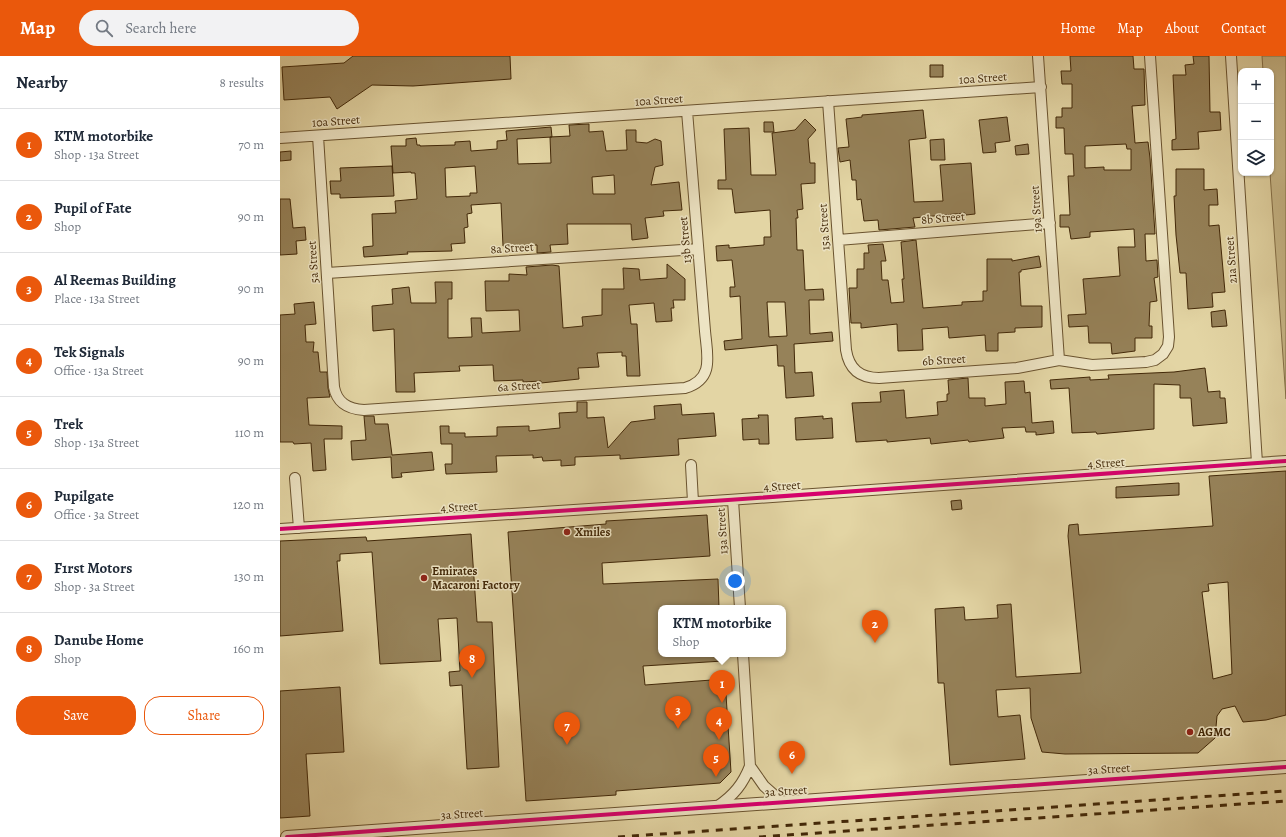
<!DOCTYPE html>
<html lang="en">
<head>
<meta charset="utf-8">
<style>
  body { margin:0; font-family:Alegreya,serif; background:#f2f2f3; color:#1f2937 }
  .controls { position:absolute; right:12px; top:12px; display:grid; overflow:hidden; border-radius:8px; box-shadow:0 1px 3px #0004 }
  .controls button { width:36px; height:36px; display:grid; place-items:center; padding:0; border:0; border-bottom:1px solid #e0e1e3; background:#fff; color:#1f2937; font:20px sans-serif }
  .you { position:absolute; left:455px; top:525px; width:14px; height:14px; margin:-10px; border:3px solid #fff; border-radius:50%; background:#1a73e8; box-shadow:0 0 0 6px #1a73e833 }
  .badge { display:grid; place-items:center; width:26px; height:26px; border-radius:50%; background:#ea580c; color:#fff; font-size:13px; font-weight:700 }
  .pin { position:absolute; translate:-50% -33px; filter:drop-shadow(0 1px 2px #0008) }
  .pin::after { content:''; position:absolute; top:21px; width:14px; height:12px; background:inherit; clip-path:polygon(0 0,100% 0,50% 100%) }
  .popup { position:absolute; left:378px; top:549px; width:128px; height:52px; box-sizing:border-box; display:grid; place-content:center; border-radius:8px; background:#fff; filter:drop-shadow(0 1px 3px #0005); font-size:13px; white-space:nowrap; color:#747a83 }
  .popup b { font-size:15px; color:#1f2937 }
  .popup::after { content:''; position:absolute; left:50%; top:100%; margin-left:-8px; border:8px solid transparent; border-top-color:#fff }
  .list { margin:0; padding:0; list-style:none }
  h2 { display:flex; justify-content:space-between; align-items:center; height:52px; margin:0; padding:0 16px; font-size:17px }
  h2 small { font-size:13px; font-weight:400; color:#747a83 }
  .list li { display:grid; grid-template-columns:26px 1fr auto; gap:12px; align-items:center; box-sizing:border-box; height:72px; padding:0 16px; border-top:1px solid #e0e1e3 }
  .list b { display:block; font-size:15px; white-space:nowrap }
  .list p { margin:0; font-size:13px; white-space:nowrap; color:#747a83 }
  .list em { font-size:13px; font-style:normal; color:#747a83 }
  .actions { display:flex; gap:8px; padding:12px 16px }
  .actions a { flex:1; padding:9px 0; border:1px solid #ea580c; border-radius:16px; text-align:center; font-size:14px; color:#ea580c }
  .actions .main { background:#ea580c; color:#fff }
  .icon { flex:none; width:22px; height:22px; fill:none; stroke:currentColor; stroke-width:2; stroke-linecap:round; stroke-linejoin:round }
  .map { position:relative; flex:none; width:1006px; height:781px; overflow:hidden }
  header { display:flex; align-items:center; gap:24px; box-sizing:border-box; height:56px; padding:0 20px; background:#ea580c; color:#fff }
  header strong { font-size:19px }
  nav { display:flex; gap:22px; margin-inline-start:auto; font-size:14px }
  .search { width:280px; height:36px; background:#f2f2f3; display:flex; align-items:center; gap:10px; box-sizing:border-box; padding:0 14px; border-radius:22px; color:#747a83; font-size:15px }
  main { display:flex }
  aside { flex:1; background:#fff }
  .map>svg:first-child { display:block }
  .green { fill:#c8b889; stroke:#857048 }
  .building { fill:#968259; stroke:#422808; fill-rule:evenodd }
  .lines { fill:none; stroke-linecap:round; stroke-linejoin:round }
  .minor-casing { stroke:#6a532f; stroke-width:12 }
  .tertiary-casing { stroke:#6a532f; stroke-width:14 }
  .minor { stroke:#ede4c4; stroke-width:10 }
  .tertiary { stroke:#ede4c4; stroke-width:12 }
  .rail { stroke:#422808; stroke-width:3; stroke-dasharray:7 7; stroke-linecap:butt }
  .cycleway-casing { stroke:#ede4c4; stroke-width:6 }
  .cycleway { stroke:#d6006c; stroke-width:4 }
  .poi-dot { fill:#8f2418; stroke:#ede4c4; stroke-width:1.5 }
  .labels { text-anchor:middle; stroke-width:3; stroke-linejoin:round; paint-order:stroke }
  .street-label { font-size:12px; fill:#422808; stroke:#ede4c4 }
  .poi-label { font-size:12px; font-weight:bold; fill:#422808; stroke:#ede4c4; text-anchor:start }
</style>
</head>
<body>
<header>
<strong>Map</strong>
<div class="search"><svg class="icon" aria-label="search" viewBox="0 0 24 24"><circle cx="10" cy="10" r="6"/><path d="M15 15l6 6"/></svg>Search here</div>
<nav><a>Home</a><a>Map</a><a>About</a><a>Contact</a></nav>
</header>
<main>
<aside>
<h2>Nearby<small>8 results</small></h2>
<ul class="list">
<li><span class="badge">1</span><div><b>KTM motorbike</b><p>Shop · 13a Street</p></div><em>70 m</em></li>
<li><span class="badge">2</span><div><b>Pupil of Fate</b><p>Shop</p></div><em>90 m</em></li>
<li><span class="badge">3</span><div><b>Al Reemas Building</b><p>Place · 13a Street</p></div><em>90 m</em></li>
<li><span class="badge">4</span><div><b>Tek Signals</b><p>Office · 13a Street</p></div><em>90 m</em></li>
<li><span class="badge">5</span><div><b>Trek</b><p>Shop · 13a Street</p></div><em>110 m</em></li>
<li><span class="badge">6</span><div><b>Pupilgate</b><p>Office · 3a Street</p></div><em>120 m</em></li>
<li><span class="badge">7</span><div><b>F1rst Motors</b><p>Shop · 3a Street</p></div><em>130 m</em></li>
<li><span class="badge">8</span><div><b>Danube Home</b><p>Shop</p></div><em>160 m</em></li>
</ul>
<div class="actions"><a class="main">Save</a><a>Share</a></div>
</aside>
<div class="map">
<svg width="1006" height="781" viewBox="0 0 1006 781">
  <rect width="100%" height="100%" fill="#e3d5a4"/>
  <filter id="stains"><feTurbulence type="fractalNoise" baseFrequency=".005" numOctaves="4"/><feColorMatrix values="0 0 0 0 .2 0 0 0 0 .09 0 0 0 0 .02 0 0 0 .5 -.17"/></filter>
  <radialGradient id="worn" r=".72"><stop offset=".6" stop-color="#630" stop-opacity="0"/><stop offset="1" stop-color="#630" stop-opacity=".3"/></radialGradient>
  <path class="green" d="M982,0H1006V343L990,117L991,15H983Z"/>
  <path class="building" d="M73,0H230L231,23L133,30L92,29L57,53L50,41L4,44L2,11L64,7Z
    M790,0H853L854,13H864L865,49L852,50L855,87L868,86L870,102L875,178H865L866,205L877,204L878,221L874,222L877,245L870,246L869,270H872V282H855V295L832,298L831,287H809L808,270L789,271L788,259L806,258L803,223L840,220L838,191H855L854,173L810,176V181L791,183L789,171H780V159H790L788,120H794L793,98H785L784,72H776V61H782V52H792V28H782L781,15H791ZM846,88L847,93H851V114H824V111L805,112V90Z
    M913,0H929L930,56H940L941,74L918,76L919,93L892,94V84L896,83L893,19H906L905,9L914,8Z
    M650,9H663V21H650Z
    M643,54L646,82L629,84L634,146L663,145L660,109L691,107L695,158L686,159L685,157L633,162L635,171L599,174L598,164L584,165L581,143L577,144L576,124H572L570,104L560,106L558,92L569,91L566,63L582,61V59Z
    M727,61L730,85L715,87L716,96L703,97L699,64Z
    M525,63L536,74L528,83L530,107H535V127L521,128L523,153L517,154L518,162H516L517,194H523L525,234L543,233L544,244H529L530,278L552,276L553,285L514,288L515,317L532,316L534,340L506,342L504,310H498L497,289L445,294L444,285L462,283L460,240L450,241V231H455L452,204L437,205L436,190L449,189V192L484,189V181H491L490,154L455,157L452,133H438V124H446L444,73L469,72L471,119H496L492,77L515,74ZM487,246H505L507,280L489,281Z
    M484,66H493L494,76H484Z
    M309,68V76L323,75L326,95L347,94L346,74H356V86L367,87L375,83L381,85L383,109L375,111L371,129L399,126L402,154L383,155L384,160L365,162L368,182L352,184L351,168H287L288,188L270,189L271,196L257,197V189L223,190L221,147L191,149L192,157L187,158L188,171L184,172L185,187L171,188L172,195L127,196L128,198L84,201L83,191L93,190L92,158L116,157L115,145L137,143L135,117H131V116L113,117L111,90H126V83L136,82L137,89H140V90L175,89V86L190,85L191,95L217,93V85L227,84L226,75L271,71L272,81L237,83L238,108L271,107L270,81L290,80L289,69ZM195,110L197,137H190V140L166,141L165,112ZM334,119L335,138H313L312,121Z
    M664,83L665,104H651L650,84Z
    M748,88L749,98L736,99L735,90Z
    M11,95V104L0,105V96Z
    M112,110L114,140L60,142V138H51L50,125H61L60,112Z
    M896,113H924V134L937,133L938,149H929V170L939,169L945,236L932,237L933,251L908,253L906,217H900L896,179L894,140H896Z
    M0,143H10L13,172L25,171L26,184L16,185L17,198L0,199Z
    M636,184L643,252L682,249V246L703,245V235H707V203H732V205L759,200L761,211L741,214V216H739L741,250H762V271L735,272V276L718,277V295H706L705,279L669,282L668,271L642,273L643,294L618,295L617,268L581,272V267H571L569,232H577V213H584V197H589L588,189L603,188L606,205H601L602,224H608L611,247L624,246L622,223H624L621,186Z
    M387,208L405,223V244H393L394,252H391L392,265L376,266L374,247L349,249L351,268H357L360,320H347L346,300H342V296L317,297L319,311L298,312L299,323L261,327V325L243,326V324L214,325L213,309L179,310L180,315L134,317L135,336H116L114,273L93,275L92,250L113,248L112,233L129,231L131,247H156L155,226H172V243H168V282L192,281L191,262H201L202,277L240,275L239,254L206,255L205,225H229V218L247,219L246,211L272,209L279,210L283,272L303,270L302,261L322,259V233H344L343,212L359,213L360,224L387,222Z
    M34,246L36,268L25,269L26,286H34L33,296H38L40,316H47L48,332L50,341L27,342L29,369L62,370V383H44L46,414L33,415L31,387L14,388L13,386H0V259L15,258L14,248Z
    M945,254L947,270L932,271L931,256Z
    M925,312L928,336L940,335V342H945L947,367L913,370L911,342H900V329L874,328V373L817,378L816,376L792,377L789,332L771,333L770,324L810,321V324L829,323L828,319L894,316Z
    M688,322L689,342H705V350L726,348L725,326L744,325L745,337L750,336L752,367L773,365L774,377L756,379V376H746L745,371L722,372L724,382L689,386L688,384L651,388L650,382L607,386V384L576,386L572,347L601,346L600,336L624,334L626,362L658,359L657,346L667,345V338H669L668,324Z
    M297,346H307V362L324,361L328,392L351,366L375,363L374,350L401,348L402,359L434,357L436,380L398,383L399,399L340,403V399L295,401V409L281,410V404L263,405L262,401L253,402V399L216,400L217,416L166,418L165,408H172V388H161L160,370H169V377H185V381L217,380V371L249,370V375L280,372L279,357L297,356Z
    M478,359H488L489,388H479V383L463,384L462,363L479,362Z
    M84,360H94L95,368H108L112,399L152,396L154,414L121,417L122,421L112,422L111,401L72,404L71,385L86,384Z
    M543,360V363L552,362L553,382L516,384L515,362Z
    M1006,415V659L986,664L963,666L955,650L942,653L937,660L935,682L918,697L785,698L762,696L751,662L750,632L716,634L718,661L740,659L745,703L670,709L664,627H658L655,553L684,551L685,564L718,562L717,549L731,548L736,621L801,617L788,480L789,469L798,468L799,479L933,470L929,420ZM948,526L952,618L933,623L922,536L929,535L928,528Z
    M899,427V439L836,442V431Z
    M681,444L682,453L672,454L671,445Z
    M427,459L430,500L322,507L323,528L438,523L439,552H381V598H443V605L363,610L365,629L445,623L451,716L440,727L336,735V739L246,745L228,476L326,468V465Z
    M191,478L197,566H212L219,711L187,713L182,629L170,630L169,616L180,615L177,562L158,563L161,605L100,608L92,496L60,498V505H57L63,575L0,580V485L86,481L87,485Z
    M60,631L64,696L26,698L30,760L0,762V635Z"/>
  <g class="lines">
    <g class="minor-casing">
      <path id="minor" d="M758,0L779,304
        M951,0L977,407
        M548,45L566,294C569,313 580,322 599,322L737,312L779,304L812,309L866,306L875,304L883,298L888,290L889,281L870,0
        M38,80L54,331C57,347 68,353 84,354L405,332C435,323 427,299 425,275L407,55
        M0,82L761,31
        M558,184L770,167
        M47,217L418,193
        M411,409L413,446
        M15,422L19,472
        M453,444L460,552
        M0,473L448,444L1006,405
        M470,710L484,730L502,746
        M438,750C454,739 463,728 470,710L463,598"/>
    </g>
    <g class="tertiary-casing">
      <path id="tertiary" d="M7,781L1006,711"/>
    </g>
    <use href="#minor" class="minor"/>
    <use href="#tertiary" class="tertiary"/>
    <path class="rail" d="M338,781L1006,735
      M479,781L1006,745"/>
    <g class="cycleway-casing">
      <path id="cycleway" d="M0,473L448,444L1006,405
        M7,781L1006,711"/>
    </g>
    <use href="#cycleway" class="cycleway"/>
  </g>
  <g class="poi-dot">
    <circle cx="287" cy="476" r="4"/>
    <circle cx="144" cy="522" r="4"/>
    <circle cx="910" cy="676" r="4"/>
  </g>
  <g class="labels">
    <g class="street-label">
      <text transform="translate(703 22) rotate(-4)" y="4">10a Street</text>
      <text transform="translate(379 44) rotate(-4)" y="4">10a Street</text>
      <text transform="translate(56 65) rotate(-4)" y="4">10a Street</text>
      <text transform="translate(756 153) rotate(-94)" y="4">19a Street</text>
      <text transform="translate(663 162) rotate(-5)" y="4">8b Street</text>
      <text transform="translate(544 171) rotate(-94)" y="4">15a Street</text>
      <text transform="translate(405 184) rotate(-95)" y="4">13b Street</text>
      <text transform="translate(232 192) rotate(-4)" y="4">8a Street</text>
      <text transform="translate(951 204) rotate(-94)" y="4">21a Street</text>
      <text transform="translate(33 206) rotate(-94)" y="4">5a Street</text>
      <text transform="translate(664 304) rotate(-4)" y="4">6b Street</text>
      <text transform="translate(239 330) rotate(-4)" y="4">6a Street</text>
      <text transform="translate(826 407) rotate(-4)" y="4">4 Street</text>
      <text transform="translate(502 430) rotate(-4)" y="4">4 Street</text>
      <text transform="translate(179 451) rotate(-4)" y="4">4 Street</text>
      <text transform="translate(442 475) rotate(-94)" y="4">13a Street</text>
      <text transform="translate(829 713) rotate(-4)" y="4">3a Street</text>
      <text transform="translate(506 735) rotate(-4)" y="4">3a Street</text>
      <text transform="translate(182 758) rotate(-4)" y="4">3a Street</text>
    </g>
    <g class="poi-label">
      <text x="295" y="480">Xmiles</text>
      <text x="152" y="519">Emirates<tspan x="152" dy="14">Macaroni Factory</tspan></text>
      <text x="918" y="680">AGMC</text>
    </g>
  </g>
  <rect width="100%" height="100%" filter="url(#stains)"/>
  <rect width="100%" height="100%" fill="url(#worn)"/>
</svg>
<div class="controls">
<button>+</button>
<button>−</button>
<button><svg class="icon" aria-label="layers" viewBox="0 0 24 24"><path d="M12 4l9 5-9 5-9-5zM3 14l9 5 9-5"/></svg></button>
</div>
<div class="you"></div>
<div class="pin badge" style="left:442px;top:647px">1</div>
<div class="popup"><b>KTM motorbike</b>Shop</div>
<div class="pin badge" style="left:595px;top:587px">2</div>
<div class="pin badge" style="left:398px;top:673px">3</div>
<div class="pin badge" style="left:439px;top:684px">4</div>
<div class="pin badge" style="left:436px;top:721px">5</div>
<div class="pin badge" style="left:512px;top:718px">6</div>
<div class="pin badge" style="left:287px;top:689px">7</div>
<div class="pin badge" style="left:192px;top:622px">8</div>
</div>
</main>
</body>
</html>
